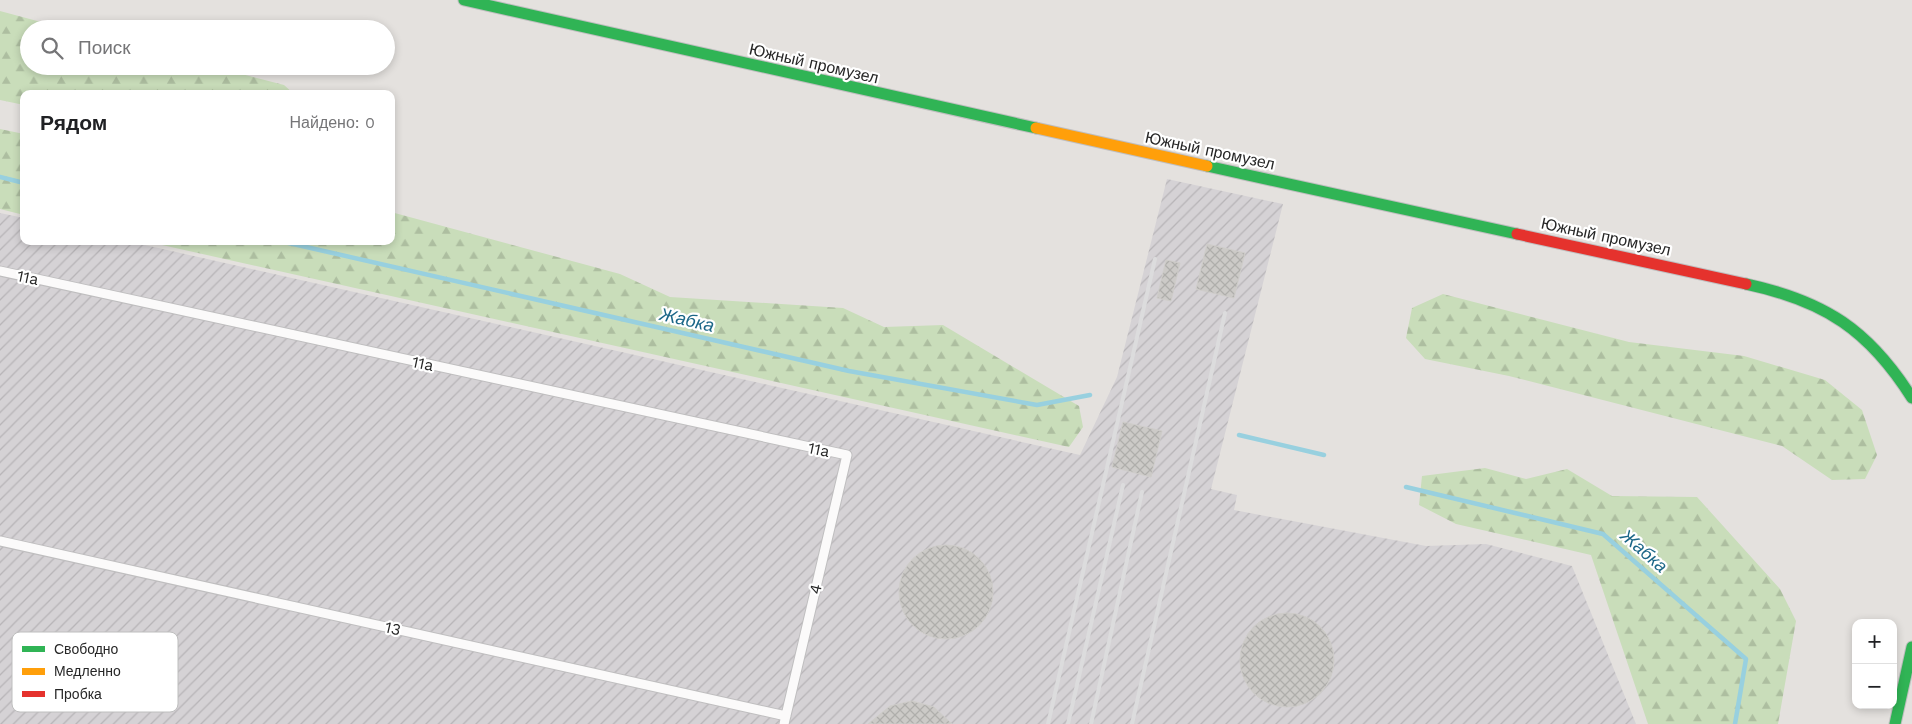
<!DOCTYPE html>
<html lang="ru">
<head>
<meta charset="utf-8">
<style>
  body { margin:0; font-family:"Work Sans",sans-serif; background:#f2f2f2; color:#202124 }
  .controls { position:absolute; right:15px; bottom:15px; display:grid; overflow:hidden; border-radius:10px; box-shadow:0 2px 8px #0003 }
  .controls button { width:45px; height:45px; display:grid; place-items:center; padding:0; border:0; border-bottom:1px solid #e0e0e0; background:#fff; color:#202124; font:25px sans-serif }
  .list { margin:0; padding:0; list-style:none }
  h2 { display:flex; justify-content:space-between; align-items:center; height:65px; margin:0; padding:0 20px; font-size:21px }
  h2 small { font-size:16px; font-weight:400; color:#757577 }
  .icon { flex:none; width:28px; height:28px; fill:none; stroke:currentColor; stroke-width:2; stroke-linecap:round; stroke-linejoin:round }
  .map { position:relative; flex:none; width:1912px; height:724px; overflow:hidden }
  .search { position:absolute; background:#fff; box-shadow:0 2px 8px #0003; left:20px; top:20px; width:375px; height:55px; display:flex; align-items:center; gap:12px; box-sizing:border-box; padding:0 18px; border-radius:28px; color:#757577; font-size:19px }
  .panel { position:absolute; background:#fff; box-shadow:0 2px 8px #0003; left:20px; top:90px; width:375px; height:155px; border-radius:10px }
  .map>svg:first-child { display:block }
  .industrial { fill:url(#industrial-furrows) }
  .forest { fill:url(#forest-firs) }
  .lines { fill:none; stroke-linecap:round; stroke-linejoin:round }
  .stream { stroke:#98d0df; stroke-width:4.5 }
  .building { fill:url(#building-cross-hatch); stroke:#cfcdca }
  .lane-casing { stroke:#bfbebf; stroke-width:11 }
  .fast-casing { stroke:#bfbebf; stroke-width:13 }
  .slow-casing { stroke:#bfbebf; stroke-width:13 }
  .jam-casing { stroke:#bfbebf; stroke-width:13 }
  .lane { stroke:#fbfafa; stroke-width:9 }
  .fast { stroke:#30b455; stroke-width:11 }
  .slow { stroke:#ff9f0a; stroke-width:11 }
  .jam { stroke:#e5322d; stroke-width:11 }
  .rail { stroke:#dcdcdd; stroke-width:4 }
  .labels { text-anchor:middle; stroke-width:4.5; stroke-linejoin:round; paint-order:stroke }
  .street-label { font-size:16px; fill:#272727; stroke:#fff }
  .water-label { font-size:18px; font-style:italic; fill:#1b6687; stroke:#fff }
  .key { fill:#fff; stroke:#bebebe; stroke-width:1 }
  .key-label { font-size:14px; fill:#272727 }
</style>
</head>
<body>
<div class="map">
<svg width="1912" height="724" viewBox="0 0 1912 724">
  <defs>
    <pattern id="industrial-furrows" width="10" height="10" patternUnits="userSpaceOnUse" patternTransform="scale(1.25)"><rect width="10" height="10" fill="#d5d2d5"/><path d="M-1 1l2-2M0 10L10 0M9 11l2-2" fill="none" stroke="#b7b4b7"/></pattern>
    <pattern id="forest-firs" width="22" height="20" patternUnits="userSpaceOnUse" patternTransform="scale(1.25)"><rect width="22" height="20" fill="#c9ddba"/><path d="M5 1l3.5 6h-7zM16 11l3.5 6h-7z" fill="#adbea0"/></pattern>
    <pattern id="building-cross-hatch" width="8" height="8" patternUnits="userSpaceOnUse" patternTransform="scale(1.25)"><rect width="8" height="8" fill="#cccac7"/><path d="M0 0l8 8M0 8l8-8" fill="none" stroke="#afaeab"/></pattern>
  </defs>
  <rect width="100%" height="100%" fill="#e4e1de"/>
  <path class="industrial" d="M1167,179L1283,204L1211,489L1237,495L1234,510L1426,546L1486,544L1572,566L1636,724H0V213L24,218V241H127L1080,455L1117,377Z"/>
  <path class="forest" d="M0,11L67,29H29V66H211L284,85L294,94H24V105L0,100Z
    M0,129L24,134V215L0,209Z
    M391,212L620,274L670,297L843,308L884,327L943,325L1079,406L1083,427L1069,447L144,241H391Z
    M1443,294L1629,342L1744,356L1825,380L1862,410L1877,455L1865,479L1832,480L1782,446L1509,376L1425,359L1406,338L1412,308Z
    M1485,468L1526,479L1567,469L1612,496L1697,497L1780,589L1796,621L1778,724H1648L1591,555L1456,524L1419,505L1422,476Z"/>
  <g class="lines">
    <path class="stream" d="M0,177L24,183
      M280,241L849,371L1037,405L1090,395
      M1239,435L1324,455
      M1406,487L1603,534L1746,659L1735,724"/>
  </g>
  <path class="building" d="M1207,244L1245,253L1234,298L1196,289Z
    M1166,260L1180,263L1171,301L1157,298Z
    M1123,422L1162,431L1151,477L1112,467Z
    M899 592a47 47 0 1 1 94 0a47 47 0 1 1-94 0Z
    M1240 660a47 47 0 1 1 94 0a47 47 0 1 1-94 0Z
    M912,701L934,707L952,724H868L890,706Z"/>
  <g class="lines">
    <g class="lane-casing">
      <path id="lane" d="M0,271L847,455L784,724
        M0,541L786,716"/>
    </g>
    <g class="fast-casing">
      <path id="fast" d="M464,0L1036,128
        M1207,166L1517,234
        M1746,284C1825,301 1869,330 1912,398
        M1895,724L1912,647"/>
    </g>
    <g class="slow-casing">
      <path id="slow" d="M1036,128L1207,166"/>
    </g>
    <g class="jam-casing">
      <path id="jam" d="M1517,234L1746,284"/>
    </g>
    <use href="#lane" class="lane"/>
    <use href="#fast" class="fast"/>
    <use href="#slow" class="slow"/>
    <use href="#jam" class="jam"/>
    <path class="rail" d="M1048,724L1155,259
      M1068,724L1123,485
      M1091,724L1142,492
      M1132,724L1225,313"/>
  </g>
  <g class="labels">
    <g class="street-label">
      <text transform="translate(814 63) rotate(13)" y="6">Южный промузел</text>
      <text transform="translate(1210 150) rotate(12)" y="6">Южный промузел</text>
      <text transform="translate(1606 236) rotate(12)" y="6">Южный промузел</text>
      <text transform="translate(28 277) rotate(12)" y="6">11a</text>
      <text transform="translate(423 363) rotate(12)" y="6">11a</text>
      <text transform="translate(819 449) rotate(12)" y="6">11a</text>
      <text transform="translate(815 589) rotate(-77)" y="6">4</text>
      <text transform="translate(393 628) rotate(13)" y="6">13</text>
    </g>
    <g class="water-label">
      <text transform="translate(687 320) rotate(13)" y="6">Жабка</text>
      <text transform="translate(1644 551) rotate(41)" y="6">Жабка</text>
    </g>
  </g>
  <rect x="12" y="632" width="166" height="80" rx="8" class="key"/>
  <rect x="22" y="646" width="23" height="6" fill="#30b455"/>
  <rect x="22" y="668" width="23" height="7" fill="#ff9f0a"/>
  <rect x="22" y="691" width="23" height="6" fill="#e5322d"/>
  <g class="key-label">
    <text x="54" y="654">Свободно</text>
    <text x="54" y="676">Медленно</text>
    <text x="54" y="699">Пробка</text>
  </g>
</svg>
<div class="controls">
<button>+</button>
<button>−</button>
</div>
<div class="search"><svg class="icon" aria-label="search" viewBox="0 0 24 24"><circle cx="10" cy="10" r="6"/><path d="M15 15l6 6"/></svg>Поиск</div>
<section class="panel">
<h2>Рядом<small>Найдено: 0</small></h2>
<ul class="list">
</ul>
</section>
</div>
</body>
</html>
